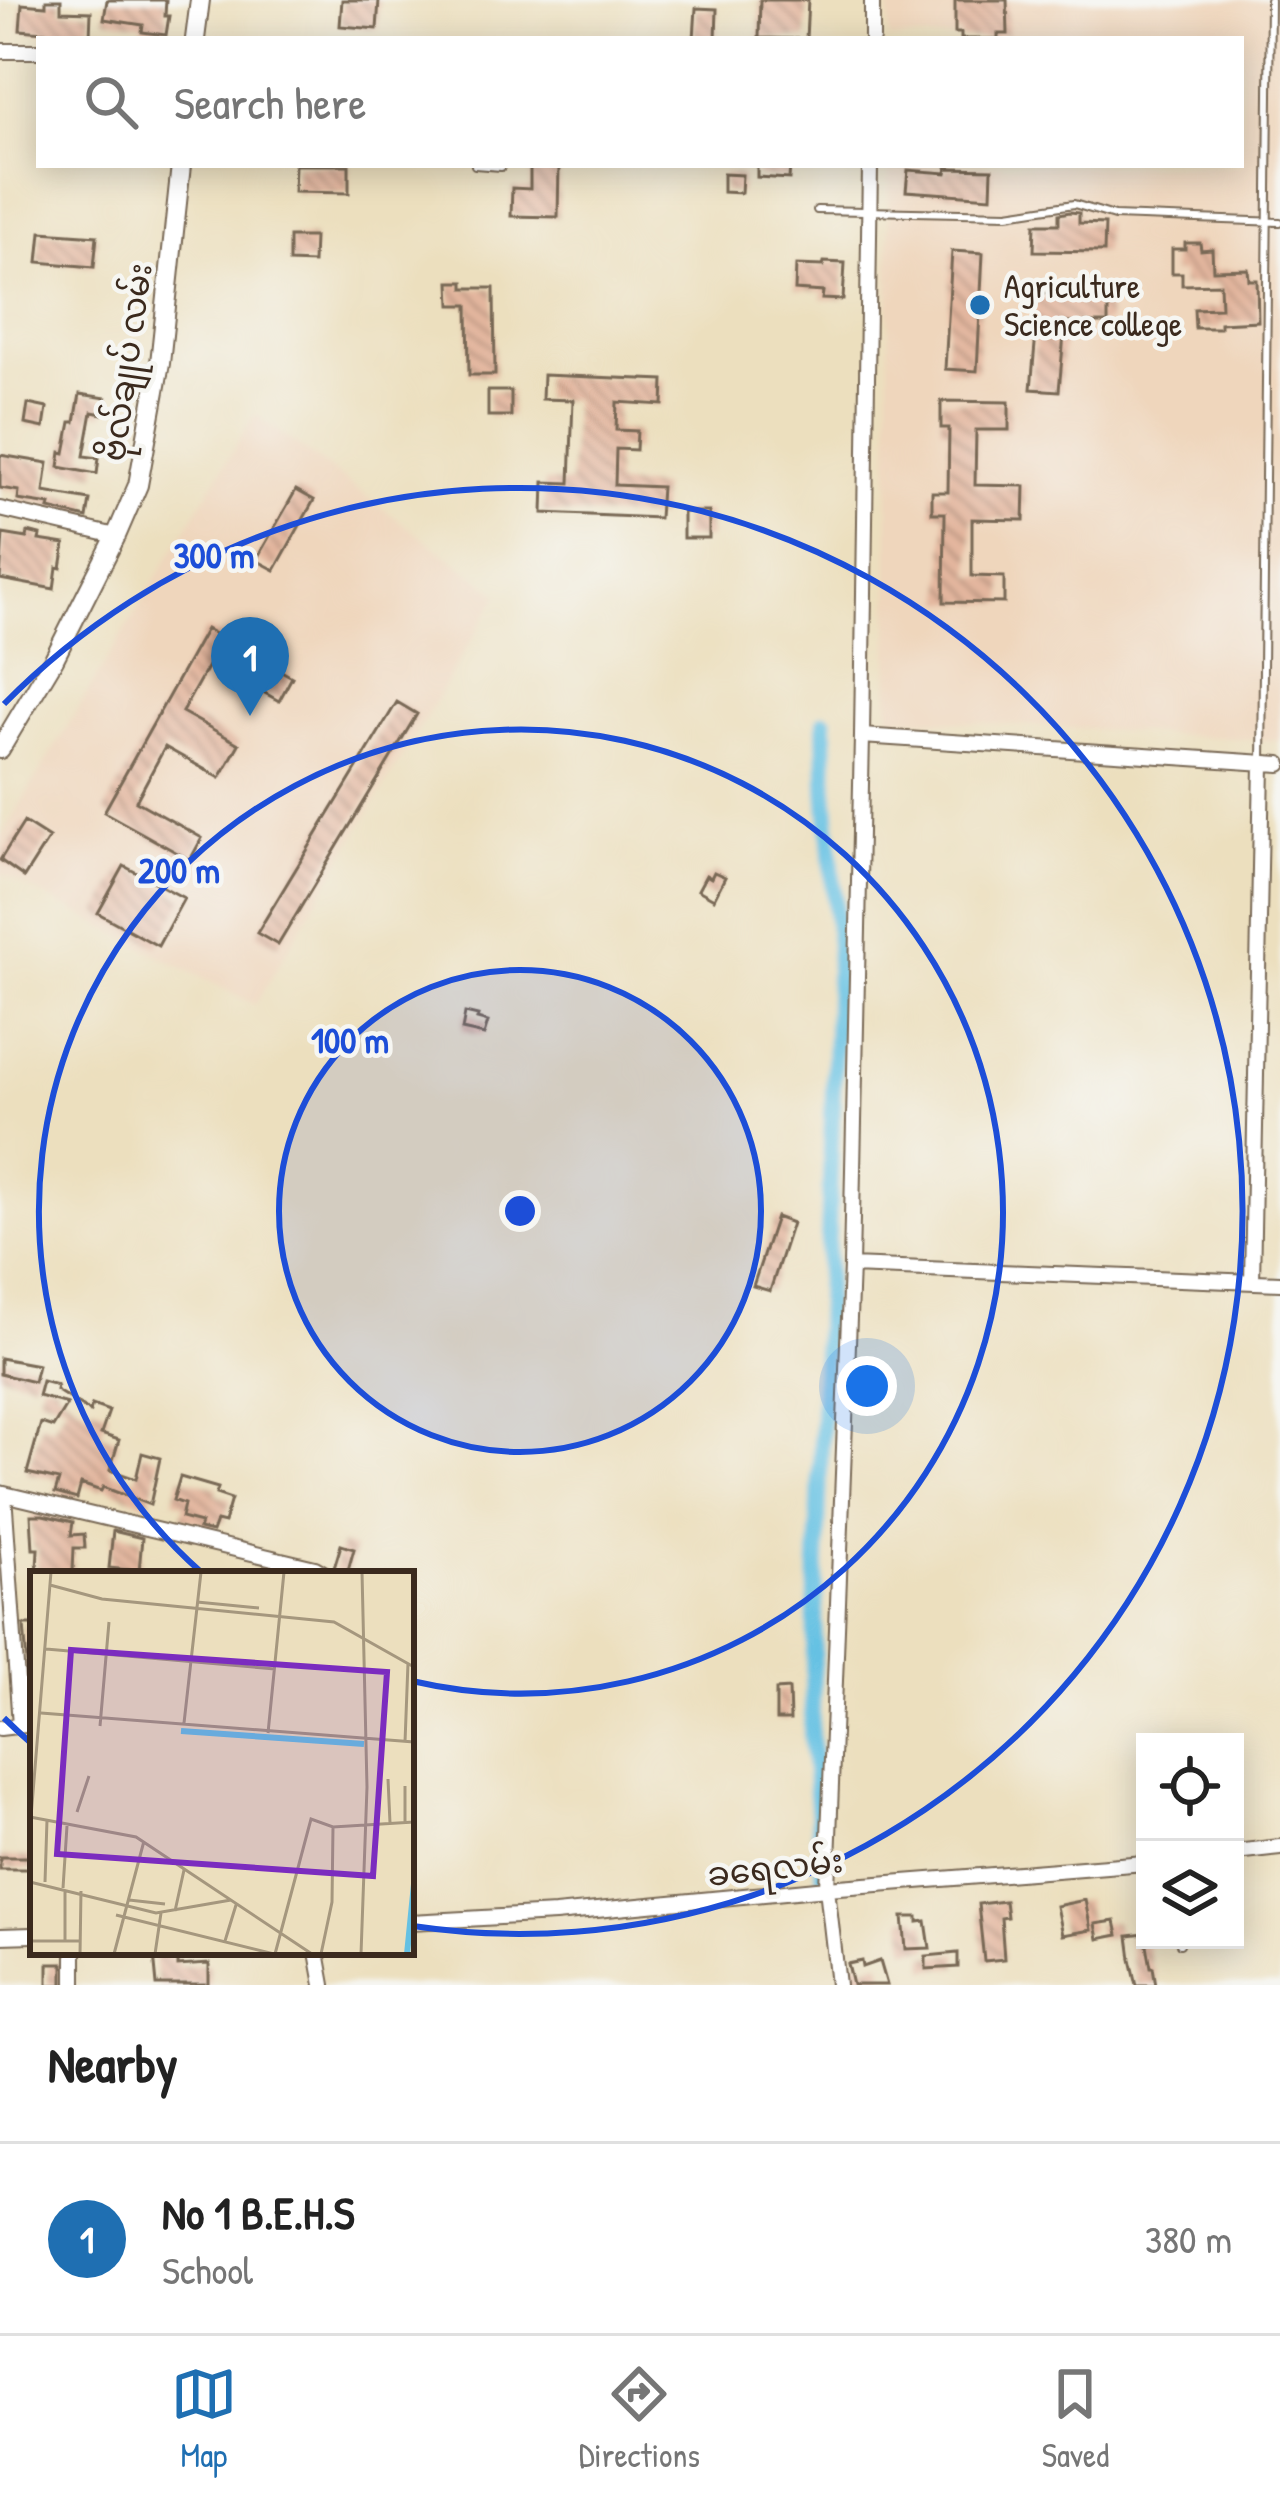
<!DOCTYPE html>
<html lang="en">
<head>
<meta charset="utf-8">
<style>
  body { margin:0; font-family:"Patrick Hand","Noto Sans Myanmar",sans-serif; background:#f6f6f6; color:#222 }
  .controls { position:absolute; right:36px; bottom:36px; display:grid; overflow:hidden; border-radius:0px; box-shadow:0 6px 30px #0003 }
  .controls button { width:108px; height:108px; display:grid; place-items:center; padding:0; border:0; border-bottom:3px solid #e0e0e0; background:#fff; color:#222; font:60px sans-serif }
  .you { position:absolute; left:867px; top:1386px; width:42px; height:42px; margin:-30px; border:9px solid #fff; border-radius:50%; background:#1a73e8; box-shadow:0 0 0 18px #1a73e833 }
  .badge { display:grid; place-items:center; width:78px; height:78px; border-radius:50%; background:#1f6fb2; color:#fff; font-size:39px; font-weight:700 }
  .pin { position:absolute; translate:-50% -99px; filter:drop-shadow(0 3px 6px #0008) }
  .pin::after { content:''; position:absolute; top:63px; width:42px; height:36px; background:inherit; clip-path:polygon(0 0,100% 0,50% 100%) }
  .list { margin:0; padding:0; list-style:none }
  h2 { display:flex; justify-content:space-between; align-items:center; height:156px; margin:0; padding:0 48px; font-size:51px }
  h2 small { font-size:39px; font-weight:400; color:#767676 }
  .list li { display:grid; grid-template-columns:78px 1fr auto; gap:36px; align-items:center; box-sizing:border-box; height:192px; padding:0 48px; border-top:3px solid #e0e0e0 }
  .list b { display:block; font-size:45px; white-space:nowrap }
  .list p { margin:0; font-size:39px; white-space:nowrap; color:#767676 }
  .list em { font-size:39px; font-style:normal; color:#767676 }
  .icon { flex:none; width:66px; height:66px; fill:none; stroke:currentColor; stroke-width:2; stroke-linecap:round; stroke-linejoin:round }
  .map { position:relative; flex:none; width:1280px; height:1985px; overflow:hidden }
  .search { position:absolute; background:#fff; box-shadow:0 6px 30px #0003; left:36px; right:36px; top:36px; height:132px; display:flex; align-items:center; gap:30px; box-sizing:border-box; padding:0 42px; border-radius:0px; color:#767676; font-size:45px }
  .sheet { height:348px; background:#fff }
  nav { display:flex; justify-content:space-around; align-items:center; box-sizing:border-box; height:168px; border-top:3px solid #e0e0e0; background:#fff; font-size:33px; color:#767676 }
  nav a { display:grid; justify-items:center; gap:6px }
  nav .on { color:#1f6fb2 }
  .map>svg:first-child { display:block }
  .built { fill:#efd6bc }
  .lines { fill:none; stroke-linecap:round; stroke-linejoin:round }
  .canal { stroke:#65c1e3; stroke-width:16 }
  .building { fill:url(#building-back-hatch) }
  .lane-casing { stroke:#796956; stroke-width:10 }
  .street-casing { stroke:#796956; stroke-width:18 }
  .secondary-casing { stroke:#796956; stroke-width:22 }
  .lane { stroke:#fff; stroke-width:6 }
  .street { stroke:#fff; stroke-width:14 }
  .secondary { stroke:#fff; stroke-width:18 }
  .ring { fill:none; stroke:#1d4ed8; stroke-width:6 }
  .poi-dot { fill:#1f6fb2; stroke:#f6f6f2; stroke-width:4.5 }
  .labels { text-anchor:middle; stroke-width:9; stroke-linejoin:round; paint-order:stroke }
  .poi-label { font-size:33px; fill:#3b2a1e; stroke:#f6f6f2; text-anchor:start }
  .street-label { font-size:33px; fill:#3b2a1e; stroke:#f6f6f2 }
  .inset-river { fill:none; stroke:#65c1e3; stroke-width:6 }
  .inset-road { fill:none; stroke:#a5977e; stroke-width:3 }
  .view { fill:#7b2cbf; fill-opacity:0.15; stroke:#7b2cbf; stroke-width:6 }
  .inset-edge { fill:none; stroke:#3b2a1e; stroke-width:6 }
  .centre { fill:#1d4ed8; stroke:#f6f6f2; stroke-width:6 }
  .ring-label { font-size:36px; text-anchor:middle; font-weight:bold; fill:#1d4ed8; stroke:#f6f6f2; stroke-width:9; stroke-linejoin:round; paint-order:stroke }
</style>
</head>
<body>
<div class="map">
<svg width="1280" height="1985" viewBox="0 0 1280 1985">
  <defs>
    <pattern id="building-back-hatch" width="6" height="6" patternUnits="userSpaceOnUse" patternTransform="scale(3)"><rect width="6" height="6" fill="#e3b69e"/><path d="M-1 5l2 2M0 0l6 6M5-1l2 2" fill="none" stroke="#b99480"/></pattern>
  </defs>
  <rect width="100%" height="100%" fill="#f6f6f2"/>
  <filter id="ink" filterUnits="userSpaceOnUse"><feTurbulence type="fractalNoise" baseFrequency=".00833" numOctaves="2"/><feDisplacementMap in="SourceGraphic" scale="24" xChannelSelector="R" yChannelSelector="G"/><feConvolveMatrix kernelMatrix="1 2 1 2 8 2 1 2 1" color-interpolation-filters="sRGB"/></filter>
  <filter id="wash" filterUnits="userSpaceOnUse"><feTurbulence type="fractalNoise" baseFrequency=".004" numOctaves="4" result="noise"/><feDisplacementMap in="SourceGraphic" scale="48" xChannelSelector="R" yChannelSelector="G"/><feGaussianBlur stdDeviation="2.7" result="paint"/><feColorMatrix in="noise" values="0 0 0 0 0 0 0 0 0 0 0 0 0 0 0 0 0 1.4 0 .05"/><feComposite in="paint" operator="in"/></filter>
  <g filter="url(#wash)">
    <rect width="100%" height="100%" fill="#ecdfbe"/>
    <path class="built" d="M889,0H1280V741L889,717V165H1241V39H889Z
      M255,414L499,594L255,1005L0,873V838Z"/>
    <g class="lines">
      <path class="canal" d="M823,1873L811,1735L838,945L826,789L825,721"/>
    </g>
    <g id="blocks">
      <path class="building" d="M46,0H61V11L91,12L90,37L58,36L57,39H44L45,32L20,30L22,4L46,6Z
        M107,0H166L165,16H169L166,35L142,32L143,25L104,19Z
        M342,0H379L377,29L340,26Z
        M760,0H808L806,39L759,38Z
        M955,0H1007L1008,34H998V39H961V33H955Z
        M696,8L717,9L716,39H694Z
        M295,165H349V193L294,192Z
        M530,165H559L558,217L511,216L512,188L530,189Z
        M757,165H790L789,179L757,177Z
        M947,168L992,169L991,197L906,191L908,170L946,173Z
        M723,174L742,175L741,193L723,192Z
        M1070,212L1079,213V223L1105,224L1104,252L1034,251L1035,224H1059V214Z
        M41,232L97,236L94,267L38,262Z
        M289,237H314L313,263L289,262Z
        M1185,243H1200L1201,250L1212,249L1213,270L1248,269L1249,280H1257L1258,321L1220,323V328H1195L1194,309L1221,308L1220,284L1182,285V273H1172V249H1185Z
        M952,251L983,253L977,371L945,369Z
        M824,262L845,263L843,300L822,299L823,292L795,290L796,265L823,266Z
        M450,282H464V288H494L495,375H469L468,305H451Z
        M1035,293L1108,295V323H1065L1059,391L1031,389L1037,322H1034Z
        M543,375L664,380L663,405L617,402L616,430L637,431L636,450L616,449L615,485L661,487L659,518L543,513L544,482L570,483L573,400L542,399Z
        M488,391H511V416H488Z
        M80,394L106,398L103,414L92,412L84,456L99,458L97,474L59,467L61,452L65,453L71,422H75Z
        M941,401L1009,402V430H976L975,485L1025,486L1024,520L972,519V576L1004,577V603L944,602L945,513H932V492H948L949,428H941Z
        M28,404L47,408L44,428L25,424Z
        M0,455L48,463L44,492L90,500L87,518L49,509L50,505L18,500L19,491L0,488Z
        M296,490L314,500L275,570L256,560Z
        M683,512H709V538H683Z
        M28,532L40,535L39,540L65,544L61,568L57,567L54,589L0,579L3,534L27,538Z
        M206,629L292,677L279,701L210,662L182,712L239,744L220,778L165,747L136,801L202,838L190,860L104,812Z
        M397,702L417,714L278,945L257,933Z
        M24,822L49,838L24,877L0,860Z
        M124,866L184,898L158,946L98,913Z
        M714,872L725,877L714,899L698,890L706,875L711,878Z
        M465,1013L478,1016L477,1019L488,1022L484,1035L462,1030Z
        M776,1217L792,1223L770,1291L753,1286Z
        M0,1358L38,1365L34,1382L0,1374Z
        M42,1381L57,1385L56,1390L90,1412L92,1405L109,1411L101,1434L119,1440L110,1470L136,1479L142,1453L160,1458L150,1505L103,1487L101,1491L81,1484L77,1499L55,1493L59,1480L27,1473L41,1423L53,1427L67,1404L38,1396Z
        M180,1477L218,1488L216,1494L231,1499L224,1523L216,1521L212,1532L199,1529L201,1523L181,1518L184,1504L173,1500Z
        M31,1515H43L73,1522L71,1535L84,1534L85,1548H74L73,1572L37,1569L38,1549H33Z
        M113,1531L142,1538L139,1571L109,1568Z
        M341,1545L354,1549L347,1574H336L334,1568Z
        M24,1625H33V1675H28Z
        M789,1689L790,1720H776V1690Z
        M0,1857H33V1869H0Z
        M1085,1900L1091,1930L1062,1935L1056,1906Z
        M1005,1901L1007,1917L1001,1918L1004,1959L984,1961L978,1904Z
        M903,1917H918V1922L926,1921L930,1948L906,1949Z
        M1115,1921L1118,1935L1098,1939L1095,1924Z
        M1145,1934L1151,1967H1153L1156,1985H1137L1131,1959L1128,1936Z
        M168,1953V1959L178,1958V1966L209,1964V1985H157L154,1954Z
        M958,1953V1967L926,1969V1956Z
        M862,1961L863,1967L880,1961L887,1985H853L848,1964Z
        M48,1964H63V1985H48Z"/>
    </g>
  </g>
  <g filter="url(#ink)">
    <use href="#blocks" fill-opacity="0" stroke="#796956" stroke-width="3"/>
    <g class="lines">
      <g class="lane-casing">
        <path id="lane" d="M475,165L501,167
          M817,210L1008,214L1074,204L1114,216L1280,222
          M1262,764L1270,0
          M1179,1940L1180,1944"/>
      </g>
      <g class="street-casing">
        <path id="street" d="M872,39V0
          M0,51H39
          M0,509L116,536
          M862,736L1280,764
          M851,1266L1280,1283
          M1252,1282L1262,764
          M0,1493L315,1568L325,1574
          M4,1494L20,1725
          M0,1728L33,1724
          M1235,1852L1280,1847
          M411,1922L555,1914L827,1888L1145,1863
          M0,1936L33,1935
          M74,1952V1985
          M317,1952L323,1985
          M838,1985L827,1888L851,1266L862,736L870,165"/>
      </g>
      <g class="secondary-casing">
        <path id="secondary" d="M195,39L200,0
          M0,749L54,659L116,536L138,485L160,363L181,165"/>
      </g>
      <use href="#lane" class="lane"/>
      <use href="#street" class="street"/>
      <use href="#secondary" class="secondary"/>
    </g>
  </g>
  <circle cx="520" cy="1211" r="241" fill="#1d4ed8" fill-opacity=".12"/>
  <g class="ring">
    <circle cx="520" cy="1211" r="241"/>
    <path d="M201 1572A482 482 0 1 1 412 1681"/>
    <path d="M32 1744A723 723 0 0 1 4 1718M4 704A723 723 0 1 1 413 1926"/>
  </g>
  <circle class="poi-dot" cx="980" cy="305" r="12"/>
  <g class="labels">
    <g class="poi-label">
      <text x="1004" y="298">Agriculture<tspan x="1004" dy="38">Science college</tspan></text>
    </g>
    <g class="street-label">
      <text transform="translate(126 362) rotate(-82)" y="12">ဗိုလ်ချုပ် လမ်း</text>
      <text transform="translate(775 1867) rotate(-6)" y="12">ခရေလမ်း</text>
    </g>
  </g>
  <g transform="translate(30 1571)">
    <rect width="384" height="384" fill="#ecdfbe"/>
    <path class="inset-river" d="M151,160L334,173M377,383L384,313"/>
    <path class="inset-road" d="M20,14L72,28L304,51L384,96M167,31L229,37M16,78L245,98M11,142L384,171M154,152L171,1M70,155L79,51M238,162L254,1M375,171L378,92M358,208L360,252M47,241L59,205M0,246L106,266L282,383M1,246L21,1M375,252V215M0,311L126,342L201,329M15,311L17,249M33,317L37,255M35,319V369M99,329L135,333M145,340L154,299M86,344L244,383M0,370H50M195,370L206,334M50,383L51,320M84,383L114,270M125,383L131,342M245,383L281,248L303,256L384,251M291,383L302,331L303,256M331,383L337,216L332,1"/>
    <path class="view" d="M41,79L357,101L343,305L27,283Z"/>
    <rect width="384" height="384" class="inset-edge"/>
  </g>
  <circle cx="520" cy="1211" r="18" class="centre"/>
  <g class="ring-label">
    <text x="214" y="568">300 m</text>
    <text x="179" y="883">200 m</text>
    <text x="350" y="1053">100 m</text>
  </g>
</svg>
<div class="controls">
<button><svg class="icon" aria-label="locate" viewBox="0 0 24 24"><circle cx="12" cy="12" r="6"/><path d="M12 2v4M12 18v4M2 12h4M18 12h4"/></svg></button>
<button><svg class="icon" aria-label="layers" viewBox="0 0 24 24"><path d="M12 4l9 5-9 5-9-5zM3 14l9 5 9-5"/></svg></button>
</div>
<div class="you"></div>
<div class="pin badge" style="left:250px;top:716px">1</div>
<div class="search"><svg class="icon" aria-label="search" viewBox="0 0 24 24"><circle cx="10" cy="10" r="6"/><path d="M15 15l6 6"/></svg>Search here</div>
</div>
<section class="sheet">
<h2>Nearby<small></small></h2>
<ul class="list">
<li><span class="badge">1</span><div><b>No 1 B.E.H.S</b><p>School</p></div><em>380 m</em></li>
</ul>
</section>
<nav>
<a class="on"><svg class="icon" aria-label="map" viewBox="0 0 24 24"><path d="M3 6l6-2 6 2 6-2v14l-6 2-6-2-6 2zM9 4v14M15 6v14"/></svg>Map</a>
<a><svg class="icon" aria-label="directions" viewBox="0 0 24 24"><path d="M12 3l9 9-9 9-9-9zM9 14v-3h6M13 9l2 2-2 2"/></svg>Directions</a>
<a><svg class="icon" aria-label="saved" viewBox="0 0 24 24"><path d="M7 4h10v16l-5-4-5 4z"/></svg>Saved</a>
</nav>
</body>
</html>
